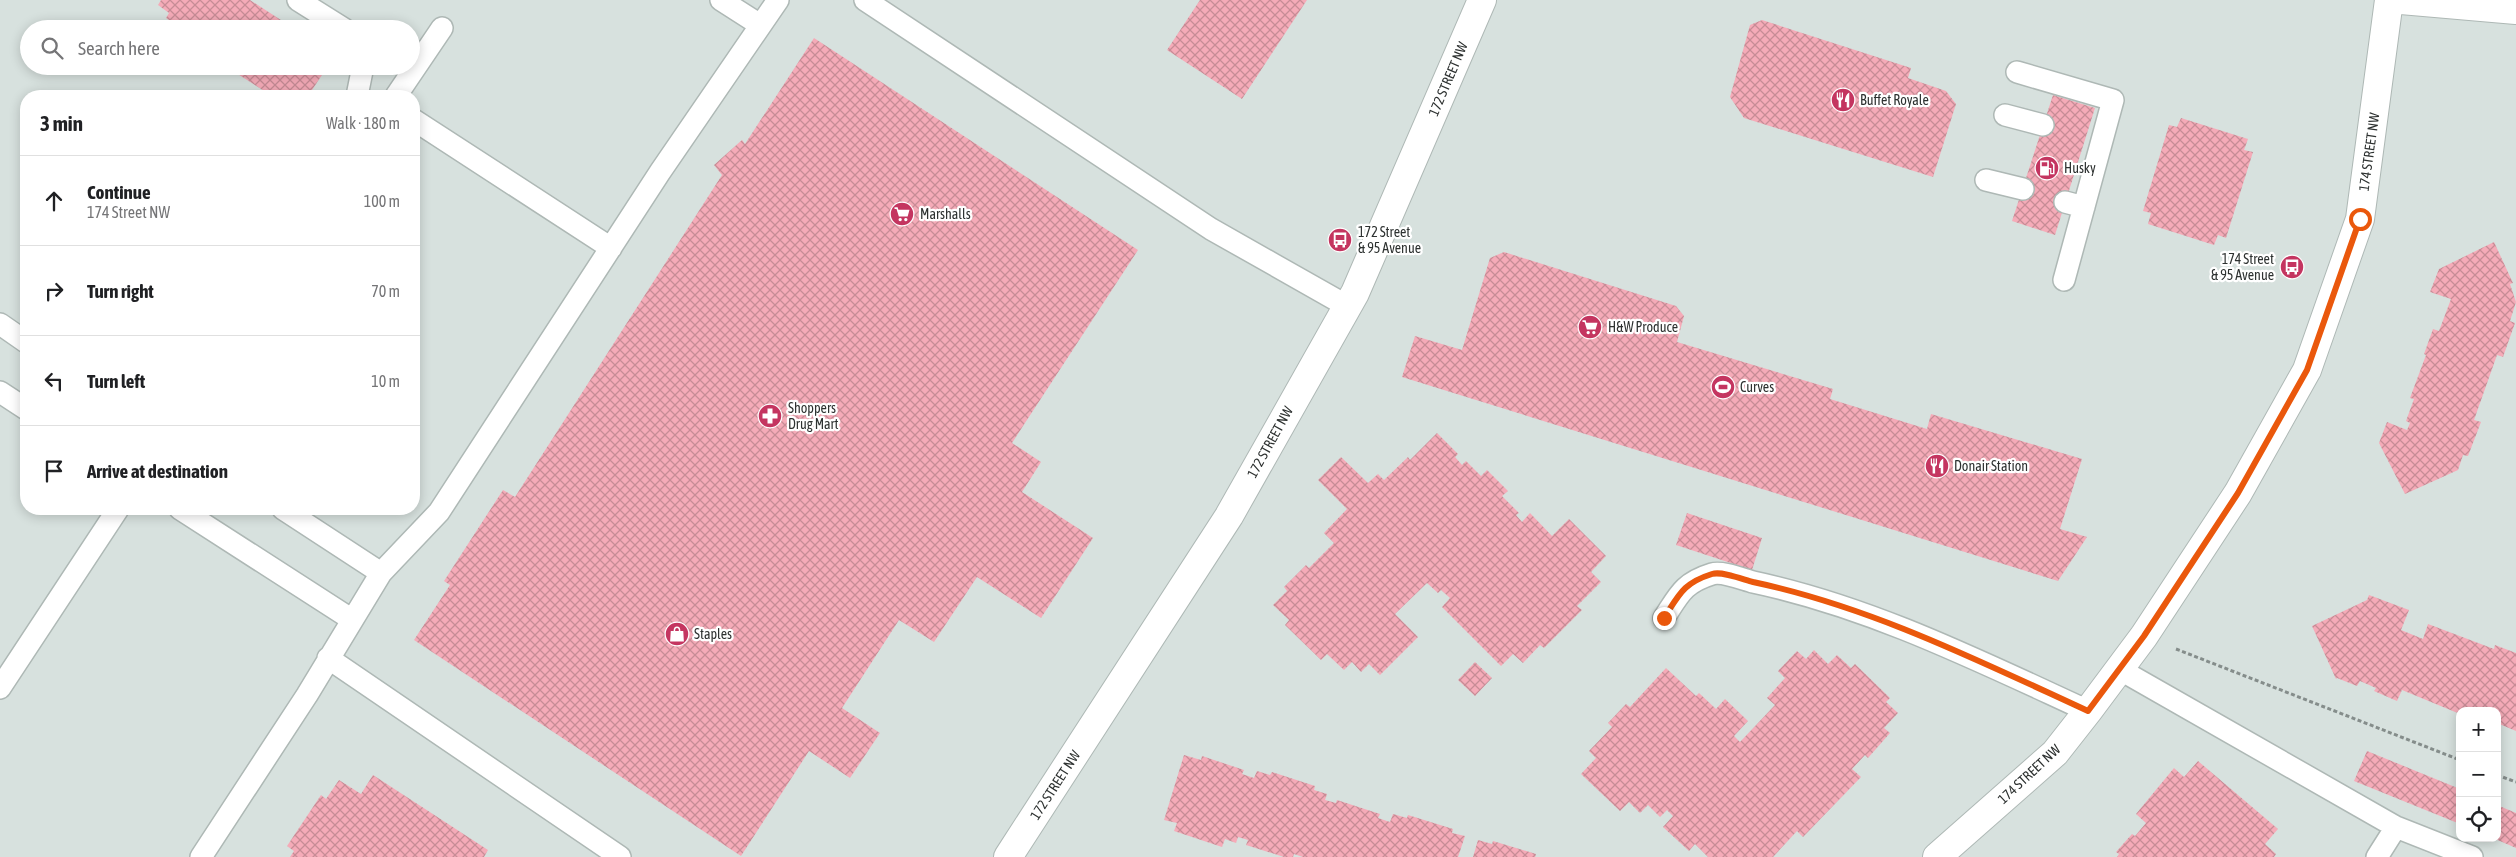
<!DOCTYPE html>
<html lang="en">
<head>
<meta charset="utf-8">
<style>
  body { margin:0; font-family:"Asap Condensed",sans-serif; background:#f6f6f6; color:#202124 }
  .controls { position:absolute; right:15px; bottom:15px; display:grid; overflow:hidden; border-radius:10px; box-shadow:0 2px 12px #0003 }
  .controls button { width:45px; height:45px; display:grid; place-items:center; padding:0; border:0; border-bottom:1px solid #e0e0e0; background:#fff; color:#202124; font:25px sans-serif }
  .stop { position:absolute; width:15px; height:15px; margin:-11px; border:4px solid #ea580c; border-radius:50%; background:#fff }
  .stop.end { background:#ea580c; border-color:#fff; box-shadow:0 1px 5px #0008 }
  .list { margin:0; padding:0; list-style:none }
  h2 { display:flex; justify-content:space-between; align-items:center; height:65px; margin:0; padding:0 20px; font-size:21px }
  h2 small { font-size:16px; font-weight:400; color:#757577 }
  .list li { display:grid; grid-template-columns:32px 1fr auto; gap:15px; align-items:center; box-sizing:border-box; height:90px; padding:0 20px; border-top:1px solid #e0e0e0 }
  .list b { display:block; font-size:19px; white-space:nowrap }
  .list p { margin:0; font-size:16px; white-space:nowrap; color:#757577 }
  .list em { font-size:16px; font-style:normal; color:#757577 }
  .icon { flex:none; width:28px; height:28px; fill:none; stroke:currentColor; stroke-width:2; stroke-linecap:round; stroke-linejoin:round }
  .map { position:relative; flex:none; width:2516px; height:857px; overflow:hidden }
  .search { position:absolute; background:#fff; box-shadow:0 2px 12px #0003; left:20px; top:20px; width:400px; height:55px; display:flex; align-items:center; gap:12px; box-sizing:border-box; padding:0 18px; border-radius:28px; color:#757577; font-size:19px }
  .panel { position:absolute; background:#fff; box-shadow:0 2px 12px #0003; left:20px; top:90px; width:400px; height:425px; border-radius:20px }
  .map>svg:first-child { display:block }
  .building { fill:url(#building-cross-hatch) }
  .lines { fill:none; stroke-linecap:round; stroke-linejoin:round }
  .lane-casing { stroke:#aeb8b5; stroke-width:24 }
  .secondary-casing { stroke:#aeb8b5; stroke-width:30 }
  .path { stroke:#858d8b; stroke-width:3; stroke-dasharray:4 2.5; stroke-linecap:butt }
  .lane { stroke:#fff; stroke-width:21 }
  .secondary { stroke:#fff; stroke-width:28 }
  .route { stroke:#ea580c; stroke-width:6 }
  .labels { text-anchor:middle; stroke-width:4.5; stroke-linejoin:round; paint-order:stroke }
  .street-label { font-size:14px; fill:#2d3130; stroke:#fff }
  .poi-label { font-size:14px; fill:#2d3130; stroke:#fff; text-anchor:start }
</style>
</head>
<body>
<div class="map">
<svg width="2516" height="857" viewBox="0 0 2516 857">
  <defs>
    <pattern id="building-cross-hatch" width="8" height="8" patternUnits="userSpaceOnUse" patternTransform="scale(1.25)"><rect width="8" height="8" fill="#f5abb8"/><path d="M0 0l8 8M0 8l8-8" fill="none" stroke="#c78c96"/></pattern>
  </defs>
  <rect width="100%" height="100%" fill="#d7e1de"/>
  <path class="building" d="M161,0H250L287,24L285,28L287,29H182L166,18L169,13L158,5Z
    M1200,0H1307L1242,99L1167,50Z
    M1762,20L1911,68L1908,78L1946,91L1956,104L1933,177L1744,118L1730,97L1750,25Z
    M814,38L1138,250L1012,443L1041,462L1022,492L1093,538L1041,618L977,577L934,642L899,620L842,708L880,733L850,778L809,751L741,856L414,640L450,585L444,581L503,490L515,497L722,175L714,165L742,140L745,144Z
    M236,66H328L308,96H272L233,71Z
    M2053,95L2095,108L2055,235L2012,221Z
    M2181,118L2248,139L2244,150L2253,152L2226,238L2218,235L2214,245L2148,224L2151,213L2143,211L2169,125L2177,127Z
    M2494,242L2513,283L2510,284L2516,302L2510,321L2515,323L2503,357L2497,355L2474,420L2481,422L2468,456L2463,455L2458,470L2405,494L2379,443L2387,422L2407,430L2410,423L2406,421L2414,399L2410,398L2426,355L2424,354L2433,329L2439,331L2451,299L2430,292L2439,269Z
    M1504,252L1676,306L1684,316L1677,342L1833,389L1830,399L1927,429L1931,414L2082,459L2060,529L2087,537L2058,581L1402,377L1415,336L1462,350L1490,258Z
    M1437,433L1458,454L1455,457L1462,465L1466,461L1481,476L1487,470L1508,491L1502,496L1519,513L1516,515L1522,522L1530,513L1552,536L1569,519L1606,556L1591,572L1601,582L1577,606L1582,610L1544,648L1540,645L1523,663L1513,654L1501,666L1442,607L1450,598L1441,590L1438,593L1427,583L1395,614L1418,637L1380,675L1369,664L1361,672L1352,662L1344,670L1327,654L1321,660L1285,625L1289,620L1273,605L1287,591L1284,587L1306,565L1309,568L1334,543L1324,533L1347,509L1318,480L1341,457L1368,483L1378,474L1384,480L1408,457L1410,460Z
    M1687,513L1762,538L1752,570L1676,545Z
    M2369,595L2409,610L2401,630L2423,639L2428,624L2494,649L2495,645L2516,653V731L2497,723V711H2460V714L2402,690L2397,701L2374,691L2376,688L2360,681L2357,686L2337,678L2336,679L2312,626L2367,600Z
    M1814,650L1828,664L1837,655L1851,668L1855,664L1890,698L1886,702L1898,713L1884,728L1890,733L1868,758L1865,755L1852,769L1861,777L1803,837L1797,831L1773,857H1708L1695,844L1689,851L1663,827L1673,816L1667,810L1660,817L1648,805L1640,813L1629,802L1620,811L1581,774L1596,758L1589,751L1612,727L1608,723L1626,704L1630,707L1666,668L1696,696L1699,693L1716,709L1725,699L1748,721L1734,736L1740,742L1775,705L1767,698L1785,678L1778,671L1797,651L1806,659Z
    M1475,662L1492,678L1475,696L1458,680Z
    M2367,751L2460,789V824L2354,781Z
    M1184,755L1201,760L1202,756L1244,770L1242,774L1254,778L1257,771L1270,775L1272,772L1315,786L1314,790L1327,794L1325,800L1336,803L1337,800L1380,814L1378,818L1390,822L1393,814L1407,818L1408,815L1453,829L1452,833L1465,836L1458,857H1303L1294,854L1293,857H1284L1246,845L1248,840L1238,837L1236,843L1225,839L1222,847L1174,831L1177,823L1164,820Z
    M2198,761L2278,829L2265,844L2276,854L2274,857H2117L2119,854L2116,852L2132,834L2135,836L2146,823L2136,814L2174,768L2184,777Z
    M373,775L488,850L484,857H290L294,851L287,846L321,795L326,799L339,780L361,794Z
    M2497,805L2516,813V848L2493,838H2497Z
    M1478,840L1492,844L1493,841L1536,854L1535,857H1473Z"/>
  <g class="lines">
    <g class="lane-casing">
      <path id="lane" d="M298,0L344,29
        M721,0L760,25
        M865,0L1211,229L1347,306
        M2017,72L2113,100L2064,280
        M357,96L363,66
        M396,96L442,28
        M2005,115L2043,125
        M414,120L611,248
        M1986,180L2023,189
        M2065,202L2084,207
        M0,324L26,342
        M0,392L26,409
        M180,509L351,619
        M283,509L381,573
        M1664,618C1679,595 1683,583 1712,574C1722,571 1742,579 1753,582C1871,607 1979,661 2088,711
        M328,658L620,857
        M2119,669L2396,827L2377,857
        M0,688L118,509
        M2396,827L2472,857
        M201,857L307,695L381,573L439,512L660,172L778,0"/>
    </g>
    <g class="secondary-casing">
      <path id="secondary" d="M2401,0L2516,10
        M1008,857L1229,516L1355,293L1482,0
        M1937,857L2055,753L2088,711L2144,636L2238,493L2307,370L2360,219L2389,0"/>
    </g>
    <path class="path" d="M2176,649L2460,760
      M2497,775L2516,782"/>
    <use href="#lane" class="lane"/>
    <use href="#secondary" class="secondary"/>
  </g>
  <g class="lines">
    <path class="route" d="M1664,618C1679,595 1683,583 1712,574C1722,571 1742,579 1753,582C1871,607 1979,661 2088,711L2144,636L2238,493L2307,370L2360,219"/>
  </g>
  <defs>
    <g id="restaurant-disc" transform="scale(1.25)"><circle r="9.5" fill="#c43560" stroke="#fff"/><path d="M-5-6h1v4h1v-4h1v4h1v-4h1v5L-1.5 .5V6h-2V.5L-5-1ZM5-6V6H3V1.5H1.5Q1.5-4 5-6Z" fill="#fff"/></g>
    <g id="fuel-disc" transform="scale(1.25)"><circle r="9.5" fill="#c43560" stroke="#fff"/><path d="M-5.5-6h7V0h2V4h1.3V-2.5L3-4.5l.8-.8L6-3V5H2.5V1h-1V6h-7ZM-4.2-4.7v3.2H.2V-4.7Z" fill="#fff"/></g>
    <g id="supermarket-disc" transform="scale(1.25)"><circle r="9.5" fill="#c43560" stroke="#fff"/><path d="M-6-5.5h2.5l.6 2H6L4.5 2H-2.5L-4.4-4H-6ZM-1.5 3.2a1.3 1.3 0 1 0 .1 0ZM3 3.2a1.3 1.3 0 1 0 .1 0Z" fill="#fff"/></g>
    <g id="bus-disc" transform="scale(1.25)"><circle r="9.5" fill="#c43560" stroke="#fff"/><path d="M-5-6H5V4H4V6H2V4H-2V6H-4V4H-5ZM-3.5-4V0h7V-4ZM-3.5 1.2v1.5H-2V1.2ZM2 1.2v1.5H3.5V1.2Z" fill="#fff"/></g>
    <g id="stadium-disc" transform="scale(1.25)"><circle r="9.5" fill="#c43560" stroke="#fff"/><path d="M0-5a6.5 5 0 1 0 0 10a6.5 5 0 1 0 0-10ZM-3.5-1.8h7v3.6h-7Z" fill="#fff"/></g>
    <g id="pharmacy-disc" transform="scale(1.25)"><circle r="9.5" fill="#c43560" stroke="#fff"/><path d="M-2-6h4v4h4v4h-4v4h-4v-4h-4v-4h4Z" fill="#fff"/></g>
    <g id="shop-disc" transform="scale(1.25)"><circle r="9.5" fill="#c43560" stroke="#fff"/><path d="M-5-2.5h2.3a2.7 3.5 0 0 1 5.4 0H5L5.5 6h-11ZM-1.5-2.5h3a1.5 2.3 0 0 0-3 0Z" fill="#fff"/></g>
  </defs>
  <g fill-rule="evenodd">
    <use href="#restaurant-disc" x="1843" y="100"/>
    <use href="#fuel-disc" x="2047" y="168"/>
    <use href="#supermarket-disc" x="902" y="214"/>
    <use href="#bus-disc" x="1340" y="240"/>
    <use href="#bus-disc" x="2292" y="267"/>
    <use href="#supermarket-disc" x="1590" y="327"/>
    <use href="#stadium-disc" x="1723" y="387"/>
    <use href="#pharmacy-disc" x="770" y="416"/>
    <use href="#restaurant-disc" x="1937" y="466"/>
    <use href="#shop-disc" x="677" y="634"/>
  </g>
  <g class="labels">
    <g class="street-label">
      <text transform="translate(1448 79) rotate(-67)" y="5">172 STREET NW</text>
      <text transform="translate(2369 152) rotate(-82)" y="5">174 STREET NW</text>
      <text transform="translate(1270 442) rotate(-61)" y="5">172 STREET NW</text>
      <text transform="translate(2029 774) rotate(-43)" y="5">174 STREET NW</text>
      <text transform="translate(1055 785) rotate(-57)" y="5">172 STREET NW</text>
    </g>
    <g class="poi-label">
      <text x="1860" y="105">Buffet Royale</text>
      <text x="2064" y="173">Husky</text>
      <text x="920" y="219">Marshalls</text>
      <text x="1358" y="237">172 Street<tspan x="1358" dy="16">&amp; 95 Avenue</tspan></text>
      <text x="2274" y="264" text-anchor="end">174 Street<tspan x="2274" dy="16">&amp; 95 Avenue</tspan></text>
      <text x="1608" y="332">H&amp;W Produce</text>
      <text x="1740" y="392">Curves</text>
      <text x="788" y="413">Shoppers<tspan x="788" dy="16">Drug Mart</tspan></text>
      <text x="1954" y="471">Donair Station</text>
      <text x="694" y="639">Staples</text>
    </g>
  </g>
</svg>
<div class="controls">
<button>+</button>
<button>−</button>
<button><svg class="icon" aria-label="locate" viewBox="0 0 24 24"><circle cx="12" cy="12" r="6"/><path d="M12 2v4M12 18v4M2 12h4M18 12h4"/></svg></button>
</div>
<div class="stop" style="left:2360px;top:219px"></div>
<div class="stop end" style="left:1664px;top:618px"></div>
<div class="search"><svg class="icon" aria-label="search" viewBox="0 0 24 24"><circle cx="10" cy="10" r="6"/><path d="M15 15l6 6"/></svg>Search here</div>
<section class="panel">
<h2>3 min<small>Walk · 180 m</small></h2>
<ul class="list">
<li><svg class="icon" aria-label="ahead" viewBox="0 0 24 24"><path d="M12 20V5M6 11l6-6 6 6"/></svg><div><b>Continue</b><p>174 Street NW</p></div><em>100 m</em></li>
<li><svg class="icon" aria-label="right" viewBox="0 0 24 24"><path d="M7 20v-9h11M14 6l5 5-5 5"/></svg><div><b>Turn right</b></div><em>70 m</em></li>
<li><svg class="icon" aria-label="left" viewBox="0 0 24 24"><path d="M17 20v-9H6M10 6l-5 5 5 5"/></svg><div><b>Turn left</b></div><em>10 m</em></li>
<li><svg class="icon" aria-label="arrive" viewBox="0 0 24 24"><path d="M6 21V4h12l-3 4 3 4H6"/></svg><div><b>Arrive at destination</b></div></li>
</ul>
</section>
</div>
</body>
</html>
